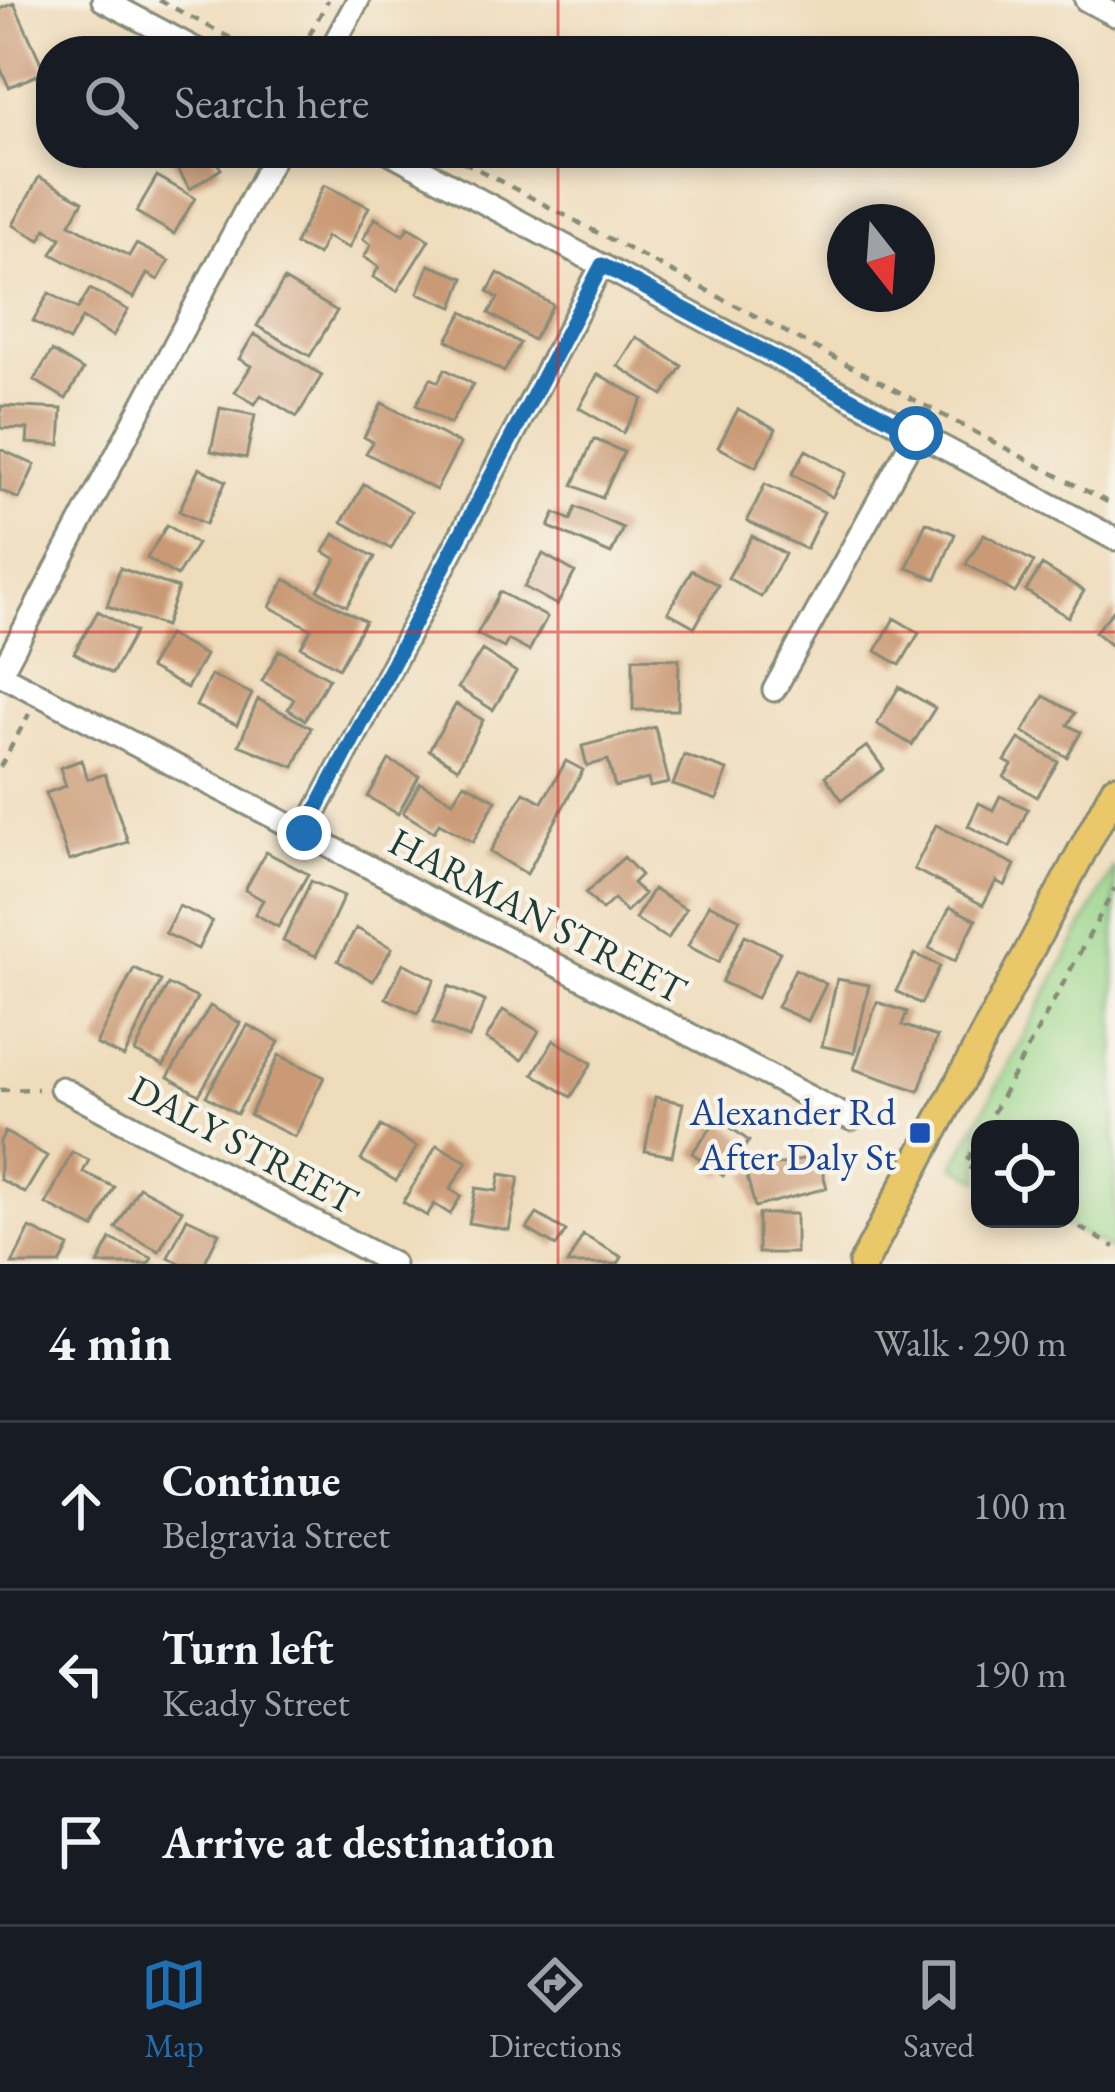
<!DOCTYPE html>
<html lang="en">
<head>
<meta charset="utf-8">
<style>
  body { margin:0; font-family:"EB Garamond",serif; background:#20242c; color:#f1f3f6 }
  .controls { position:absolute; right:36px; bottom:36px; display:grid; overflow:hidden; border-radius:24px; box-shadow:0 6px 18px #0003 }
  .controls button { width:108px; height:108px; display:grid; place-items:center; padding:0; border:0; border-bottom:3px solid #363941; background:#171b24; color:#f1f3f6; font:60px sans-serif }
  .compass { position:absolute; left:827px; top:204px; width:108px; height:108px; border-radius:50%; background:#171b24; box-shadow:0 6px 18px #0003; rotate:163deg }
  .stop { position:absolute; width:36px; height:36px; margin:-27px; border:9px solid #1f6fb2; border-radius:50%; background:#fff }
  .stop.end { background:#1f6fb2; border-color:#fff; box-shadow:0 3px 12px #0008 }
  .list { margin:0; padding:0; list-style:none }
  h2 { display:flex; justify-content:space-between; align-items:center; height:156px; margin:0; padding:0 48px; font-size:51px }
  h2 small { font-size:39px; font-weight:400; color:#9ea1a6 }
  .list li { display:grid; grid-template-columns:78px 1fr auto; gap:36px; align-items:center; box-sizing:border-box; height:168px; padding:0 48px; border-top:3px solid #363941 }
  .list b { display:block; font-size:45px; white-space:nowrap }
  .list p { margin:0; font-size:39px; white-space:nowrap; color:#9ea1a6 }
  .list em { font-size:39px; font-style:normal; color:#9ea1a6 }
  .icon { flex:none; width:66px; height:66px; fill:none; stroke:currentColor; stroke-width:2; stroke-linecap:round; stroke-linejoin:round }
  .map { position:relative; flex:none; width:1115px; height:1264px; overflow:hidden }
  .search { position:absolute; background:#171b24; box-shadow:0 6px 18px #0003; left:36px; right:36px; top:36px; height:132px; display:flex; align-items:center; gap:30px; box-sizing:border-box; padding:0 42px; border-radius:48px; color:#9ea1a6; font-size:45px }
  .sheet { height:660px; background:#171b24 }
  nav { display:flex; justify-content:space-around; align-items:center; box-sizing:border-box; height:168px; border-top:3px solid #363941; background:#171b24; font-size:33px; color:#9ea1a6 }
  nav a { display:grid; justify-items:center; gap:6px }
  nav .on { color:#1f6fb2 }
  .map>svg:first-child { display:block }
  .green { fill:#99d68a; stroke:#5c8a5f; stroke-width:3 }
  .building { fill:#ca9a76 }
  .lines { fill:none; stroke-linecap:round; stroke-linejoin:round }
  .minor-casing { stroke:#878c78; stroke-width:27 }
  .major-casing { stroke:#878c78; stroke-width:33 }
  .path { stroke:#878c78; stroke-width:4.5; stroke-dasharray:9 9; stroke-linecap:butt }
  .minor { stroke:#fff; stroke-width:21 }
  .major { stroke:#eac769; stroke-width:27 }
  .route { stroke:#1f6fb2; stroke-width:15 }
  .grid { fill:none; stroke:#d62828; stroke-width:3; stroke-opacity:0.55 }
  .transit-dot { fill:#1a4fb4; stroke:#f7f3e8; stroke-width:4.5 }
  .labels { text-anchor:middle; stroke-width:9; stroke-linejoin:round; paint-order:stroke }
  .street-label { font-size:39px; fill:#1f3d34; stroke:#f7f3e8 }
  .transit-label { font-size:39px; fill:#164399; stroke:#f7f3e8; text-anchor:end }
</style>
</head>
<body>
<div class="map">
<svg width="1115" height="1264" viewBox="0 0 1115 1264">
  <rect width="100%" height="100%" fill="#f7f3e8"/>
  <filter id="ink" filterUnits="userSpaceOnUse"><feTurbulence type="fractalNoise" baseFrequency=".00833" numOctaves="2"/><feDisplacementMap in="SourceGraphic" scale="24" xChannelSelector="R" yChannelSelector="G"/><feConvolveMatrix kernelMatrix="1 2 1 2 8 2 1 2 1" color-interpolation-filters="sRGB"/></filter>
  <filter id="wash" filterUnits="userSpaceOnUse"><feTurbulence type="fractalNoise" baseFrequency=".004" numOctaves="4" result="noise"/><feDisplacementMap in="SourceGraphic" scale="48" xChannelSelector="R" yChannelSelector="G"/><feGaussianBlur stdDeviation="2.7" result="paint"/><feColorMatrix in="noise" values="0 0 0 0 0 0 0 0 0 0 0 0 0 0 0 0 0 1.4 0 .05"/><feComposite in="paint" operator="in"/></filter>
  <g filter="url(#wash)">
    <rect width="100%" height="100%" fill="#efdcbb"/>
    <path class="green" d="M1115,866V1252L1054,1219H1070V1129H980V1180L954,1166Z"/>
    <g id="blocks">
      <path class="building" d="M14,3L45,72L9,87L0,67V9Z
        M167,153H211L221,169L190,189Z
        M157,176L195,198L174,234L136,212Z
        M39,177L83,201L70,224L129,256L136,244L169,261L158,280L147,274L134,298L52,254L61,238L46,229L40,240L13,225Z
        M324,185L369,207L349,248L326,237L318,255L295,244Z
        M375,218L403,235L408,227L429,240L397,291L373,277L379,267L364,257L371,245L363,239Z
        M429,265L464,278L453,307L418,293Z
        M498,273L553,305L533,340L489,313L498,298L488,291Z
        M284,280L337,311L310,356L257,326Z
        M90,289L128,310L113,336L82,318L69,341L33,321L49,293L78,309Z
        M463,312L520,343L504,372L447,340Z
        M254,334L322,375L297,417L261,395L255,404L235,392L251,366L239,359Z
        M636,337L682,366L663,395L618,366Z
        M52,351L83,370L66,399L34,380Z
        M445,369L473,384L450,424L416,405L431,378L438,382Z
        M598,374L643,399L623,433L579,408Z
        M382,403L460,444L436,490L366,453L373,442L364,437Z
        M1,406L62,409L60,445L27,443L28,429L0,428Z
        M220,408L255,415L246,458L211,451Z
        M738,409L776,429L756,467L718,447Z
        M594,439L624,452L602,498L573,485Z
        M0,449L35,465L19,499L0,490Z
        M806,450L846,473L832,497L792,474Z
        M199,468L226,481L206,524L179,511Z
        M364,484L412,511L391,549L342,522Z
        M765,484L824,512L806,549L747,521Z
        M576,507L623,528L611,554L549,527L555,513L571,520Z
        M926,522L955,534L936,579L907,568Z
        M167,525L197,544L177,576L147,558Z
        M334,534L375,557L347,606L318,590L336,559L324,552Z
        M984,534L1034,562L1015,593L966,564Z
        M752,536L785,554L761,597L728,578Z
        M543,554L575,572L557,605L524,587Z
        M1042,565L1084,591L1068,617L1026,591Z
        M120,568L178,588L165,626L107,606Z
        M692,570L718,585L695,627L668,612Z
        M285,579L365,621L339,668L301,647L311,629L270,607Z
        M500,592L547,617L529,651L508,640L504,648L477,634Z
        M1115,609V649L1095,632Z
        M98,611L135,632L112,674L74,653Z
        M894,618L919,633L900,665L876,651Z
        M168,635L205,655L187,688L149,668Z
        M279,650L329,678L305,720L288,709L294,699L262,681Z
        M482,650L516,672L493,710L458,688Z
        M633,658L679,659L678,710H633Z
        M211,675L252,694L237,725L196,706Z
        M899,687L935,708L912,745L877,724Z
        M1044,696L1075,713L1068,725L1081,732L1067,757L1023,732Z
        M258,699L311,728L294,767L239,745Z
        M456,704L483,720L458,768L429,750Z
        M655,727L669,783L650,787L648,779L615,787L608,760L587,766L582,746Z
        M1019,739L1058,762L1037,797L1004,777L1012,765L1005,761Z
        M867,746L884,769L842,800L825,776Z
        M684,755L727,770L717,800L673,785Z
        M81,760L88,779L105,774L128,842L69,861L46,793L66,786L60,768Z
        M389,760L419,776L398,814L368,797Z
        M566,761L583,770L527,874L490,852L524,792L542,802Z
        M420,783L453,801L464,783L496,800L473,842L439,823L434,832L403,813Z
        M1000,796L1028,809L1010,847L968,826L979,803L993,810Z
        M936,825L1015,865L1005,886L996,881L983,905L914,869Z
        M266,852L308,874L278,927L255,914L263,900L245,890Z
        M624,857L641,875L633,883L644,894L626,912L614,899L602,910L586,893Z
        M311,881L344,896L316,956L283,941Z
        M653,889L686,909L668,939L635,919Z
        M709,904L740,919L719,962L688,946Z
        M179,906L212,921L198,949L165,933Z
        M950,907L976,920L955,961L929,948Z
        M356,928L392,948L373,981L338,961Z
        M745,935L780,952L757,998L722,982Z
        M915,954L940,966L921,1004L896,991Z
        M403,963L435,979L418,1013L386,998Z
        M134,968L161,981L124,1057L96,1044Z
        M795,969L826,984L808,1021L777,1007Z
        M837,979L869,985L854,1053L822,1046Z
        M168,984L197,998L164,1066L135,1052Z
        M449,986L485,1001L469,1038L433,1023Z
        M877,1002L907,1012L902,1025L937,1037L919,1091L854,1069Z
        M210,1006L240,1023L199,1095L168,1077Z
        M503,1010L539,1031L522,1060L486,1039Z
        M248,1025L279,1042L237,1114L206,1096Z
        M554,1040L592,1063L571,1097L533,1074Z
        M279,1055L324,1077L295,1137L250,1115Z
        M655,1097L683,1103L672,1156L645,1151Z
        M718,1118L749,1141L723,1176L692,1153Z
        M381,1126L417,1147L396,1181L361,1160Z
        M5,1132L47,1156L25,1193L0,1179V1141Z
        M437,1145L467,1162L450,1189L461,1196L450,1214L434,1204L427,1216L403,1202Z
        M72,1152L89,1160L83,1172L114,1187L94,1228L46,1204Z
        M818,1155L827,1188L755,1207L746,1173Z
        M500,1174L519,1177L509,1230L469,1223L476,1188L497,1191Z
        M139,1187L182,1210L159,1251L116,1228Z
        M537,1214L566,1231L556,1246L527,1229Z
        M758,1214H796V1253H758Z
        M187,1218L219,1233L204,1264H182L168,1257Z
        M30,1228L69,1247L60,1264H12Z
        M583,1235L622,1257L618,1264H567Z
        M111,1239L152,1258L148,1264H98Z"/>
    </g>
  </g>
  <g filter="url(#ink)">
    <use href="#blocks" fill-opacity="0" stroke="#878c78" stroke-width="3"/>
    <g class="lines">
      <g class="minor-casing">
        <path id="minor" d="M103,0L199,51
          M1086,0L1115,15
          M330,51L358,0
          M391,153L1115,539
          M0,674L851,1119
          M0,675L276,153
          M774,690L916,433
          M304,834L602,265
          M61,1088L393,1264"/>
      </g>
      <g class="major-casing">
        <path id="major" d="M863,1264L1115,789"/>
      </g>
      <path class="path" d="M159,0L255,51
        M301,51L328,0
        M447,153L1115,506
        M0,767L29,714
        M0,1090L38,1089
        M984,1129L1115,888
        M980,1137L965,1165L980,1173
        M1064,1219L1115,1247"/>
      <use href="#minor" class="minor"/>
      <use href="#major" class="major"/>
    </g>
  </g>
  <g class="lines" filter="url(#ink)">
    <path class="route" d="M304,833L602,265L916,433"/>
  </g>
  <path class="grid" d="M558,0V51M558,153V1264M0,632H1115"/>
  <rect class="transit-dot" x="908" y="1121" width="24" height="24" rx="6"/>
  <g class="labels">
    <g class="street-label">
      <text transform="translate(538 915) rotate(28)" y="14">HARMAN STREET</text>
      <text transform="translate(244 1144) rotate(28)" y="14">DALY STREET</text>
    </g>
    <g class="transit-label">
      <text x="896" y="1125">Alexander Rd<tspan x="896" dy="45">After Daly St</tspan></text>
    </g>
  </g>
</svg>
<div class="controls">
<button><svg class="icon" aria-label="locate" viewBox="0 0 24 24"><circle cx="12" cy="12" r="6"/><path d="M12 2v4M12 18v4M2 12h4M18 12h4"/></svg></button>
</div>
<svg class="compass" viewBox="-18 -18 36 36"><path d="M0-13l5 13h-10z" fill="#e53935"/><path d="M0 13l5-13h-10z" fill="#9ea1a6"/></svg>
<div class="stop" style="left:916px;top:433px"></div>
<div class="stop end" style="left:304px;top:833px"></div>
<div class="search"><svg class="icon" aria-label="search" viewBox="0 0 24 24"><circle cx="10" cy="10" r="6"/><path d="M15 15l6 6"/></svg>Search here</div>
</div>
<section class="sheet">
<h2>4 min<small>Walk · 290 m</small></h2>
<ul class="list">
<li><svg class="icon" aria-label="ahead" viewBox="0 0 24 24"><path d="M12 20V5M6 11l6-6 6 6"/></svg><div><b>Continue</b><p>Belgravia Street</p></div><em>100 m</em></li>
<li><svg class="icon" aria-label="left" viewBox="0 0 24 24"><path d="M17 20v-9H6M10 6l-5 5 5 5"/></svg><div><b>Turn left</b><p>Keady Street</p></div><em>190 m</em></li>
<li><svg class="icon" aria-label="arrive" viewBox="0 0 24 24"><path d="M6 21V4h12l-3 4 3 4H6"/></svg><div><b>Arrive at destination</b></div></li>
</ul>
</section>
<nav>
<a class="on"><svg class="icon" aria-label="map" viewBox="0 0 24 24"><path d="M3 6l6-2 6 2 6-2v14l-6 2-6-2-6 2zM9 4v14M15 6v14"/></svg>Map</a>
<a><svg class="icon" aria-label="directions" viewBox="0 0 24 24"><path d="M12 3l9 9-9 9-9-9zM9 14v-3h6M13 9l2 2-2 2"/></svg>Directions</a>
<a><svg class="icon" aria-label="saved" viewBox="0 0 24 24"><path d="M7 4h10v16l-5-4-5 4z"/></svg>Saved</a>
</nav>
</body>
</html>
